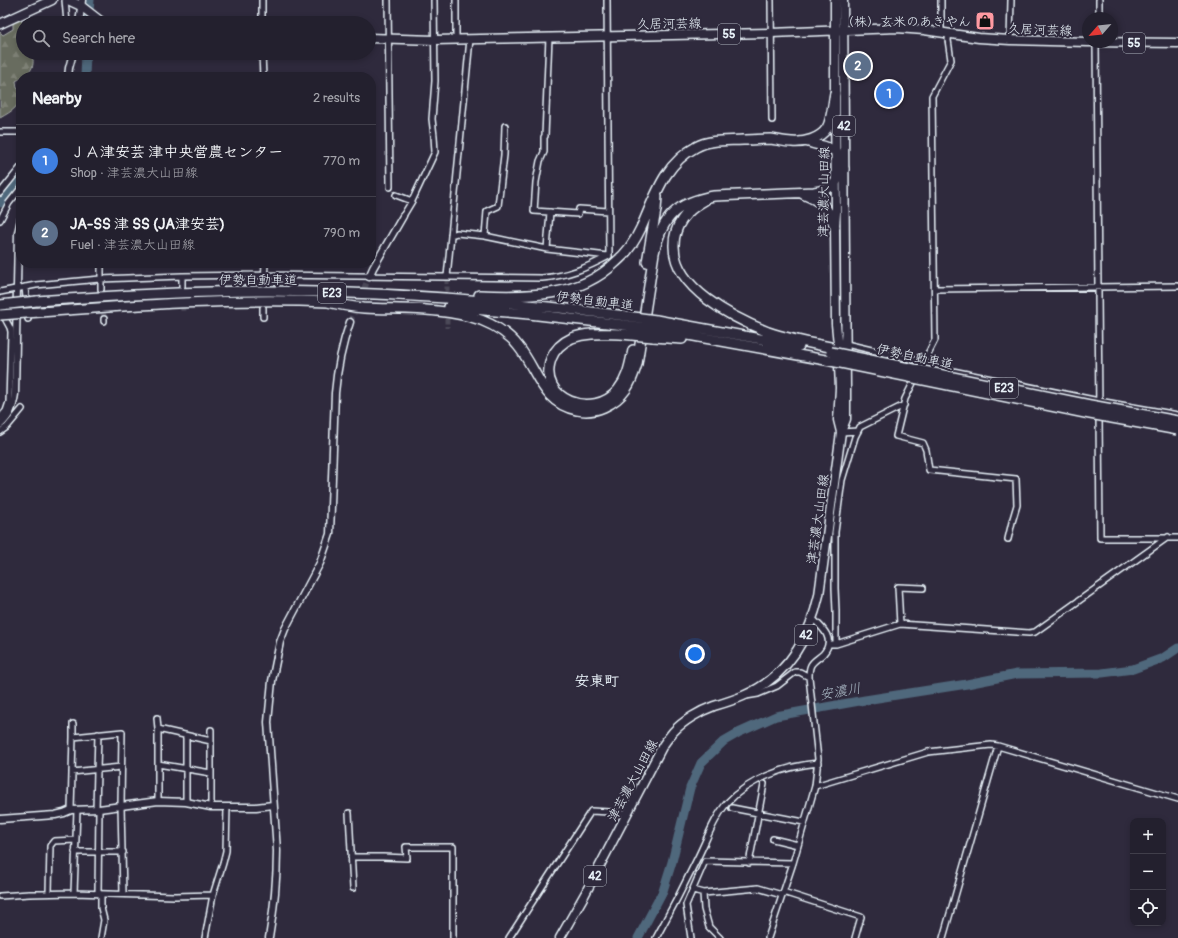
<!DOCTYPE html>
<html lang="en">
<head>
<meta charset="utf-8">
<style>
  body { margin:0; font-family:Pangolin,"Klee One",sans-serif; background:#2f2d3a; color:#f1f3f6 }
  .controls { position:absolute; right:12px; bottom:12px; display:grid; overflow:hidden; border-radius:8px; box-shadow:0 2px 6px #0003 }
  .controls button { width:36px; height:36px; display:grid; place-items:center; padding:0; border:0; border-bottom:1px solid #403e4a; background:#23202e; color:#f1f3f6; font:20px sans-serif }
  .compass { position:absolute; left:1082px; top:12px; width:36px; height:36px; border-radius:50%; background:#23202e; box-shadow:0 2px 6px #0003; rotate:242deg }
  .you { position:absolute; left:695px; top:654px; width:14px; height:14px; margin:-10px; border:3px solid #fff; border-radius:50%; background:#1a73e8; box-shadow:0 0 0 6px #1a73e833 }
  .badge { display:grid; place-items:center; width:26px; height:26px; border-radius:50%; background:#bca0f2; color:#fff; font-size:13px; font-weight:700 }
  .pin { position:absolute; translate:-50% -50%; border:2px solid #fff; box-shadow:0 1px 4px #0006 }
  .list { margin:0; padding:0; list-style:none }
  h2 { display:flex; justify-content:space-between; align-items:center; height:52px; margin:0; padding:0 16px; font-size:17px }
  h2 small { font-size:13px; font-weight:400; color:#a3a3aa }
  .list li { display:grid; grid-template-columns:26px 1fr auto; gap:12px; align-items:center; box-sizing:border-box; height:72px; padding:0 16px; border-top:1px solid #403e4a }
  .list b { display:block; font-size:15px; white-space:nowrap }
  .list p { margin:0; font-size:13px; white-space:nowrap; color:#a3a3aa }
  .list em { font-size:13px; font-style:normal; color:#a3a3aa }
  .icon { flex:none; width:22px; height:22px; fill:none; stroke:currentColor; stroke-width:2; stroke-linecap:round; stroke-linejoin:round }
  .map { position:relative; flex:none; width:1178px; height:938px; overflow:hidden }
  .search { position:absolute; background:#23202e; box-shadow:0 2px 6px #0003; left:16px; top:16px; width:360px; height:44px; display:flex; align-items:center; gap:10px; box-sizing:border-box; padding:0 14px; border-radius:22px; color:#a3a3aa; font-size:15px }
  .panel { position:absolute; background:#23202e; box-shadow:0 2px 6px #0003; left:16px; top:72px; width:360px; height:196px; border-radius:16px }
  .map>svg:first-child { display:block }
  .forest { fill:url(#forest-firs); stroke:#a8aeab }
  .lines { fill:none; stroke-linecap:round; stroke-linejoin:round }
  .river { stroke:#50677b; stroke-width:9 }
  .minor-tunnel { stroke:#4b4859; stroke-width:5; stroke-dasharray:5 2.5; stroke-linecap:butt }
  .tertiary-tunnel { stroke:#4b4859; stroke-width:6; stroke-dasharray:6 3; stroke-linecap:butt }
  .minor-casing { stroke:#e8f1f8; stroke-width:8 }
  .tertiary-casing { stroke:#e8f1f8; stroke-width:9 }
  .primary-casing { stroke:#e8f1f8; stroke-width:11 }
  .motorway-casing { stroke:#e8f1f8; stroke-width:12 }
  .minor { stroke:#2f2a3d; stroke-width:5 }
  .tertiary { stroke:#2f2a3d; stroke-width:6 }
  .primary { stroke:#2f2a3d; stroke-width:8 }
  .motorway { stroke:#2f2a3d; stroke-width:9 }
  .motorway-bridge-casing { stroke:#e8f1f8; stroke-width:12; stroke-linecap:butt }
  .motorway-bridge { stroke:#2f2a3d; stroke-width:9 }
  .labels { text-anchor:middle; stroke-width:4; stroke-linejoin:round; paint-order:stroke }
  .shield { fill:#2f2a3d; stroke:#b0b5c0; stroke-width:1 }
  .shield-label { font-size:12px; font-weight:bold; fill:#e8f1f8 }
  .poi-label { font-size:13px; fill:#e8f1f8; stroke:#2f2a3d; text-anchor:end }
  .street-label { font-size:13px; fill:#e8f1f8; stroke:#2f2a3d }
  .water-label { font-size:14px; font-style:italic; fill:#abbac6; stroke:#2f2a3d }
  .quarter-label { font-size:15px; font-weight:bold; fill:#e8f1f8; stroke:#2f2a3d }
</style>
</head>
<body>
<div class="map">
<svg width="1178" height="938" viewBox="0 0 1178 938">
  <defs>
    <pattern id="forest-firs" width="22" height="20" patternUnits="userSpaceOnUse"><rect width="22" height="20" fill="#686c5e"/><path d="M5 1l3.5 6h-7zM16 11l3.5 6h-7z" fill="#7e8176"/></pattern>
  </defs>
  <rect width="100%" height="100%" fill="#2f2a3d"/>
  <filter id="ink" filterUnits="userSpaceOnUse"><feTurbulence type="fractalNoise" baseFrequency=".025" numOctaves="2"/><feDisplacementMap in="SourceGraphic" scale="8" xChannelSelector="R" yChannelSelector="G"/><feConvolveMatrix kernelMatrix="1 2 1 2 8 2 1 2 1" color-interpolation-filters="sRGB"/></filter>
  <g filter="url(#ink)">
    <path class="forest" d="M19,18L23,23V53H32C36,70 29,73 16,81L17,88L21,91C21,107 12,111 0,118V32L3,35L13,29V21Z"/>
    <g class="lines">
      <path class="river" d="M88,23L90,0
        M85,77L86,53
        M0,203L21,175
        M638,938L663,891L672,862L690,788L701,763L724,741L738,733L776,716L865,700L967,684L1017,674L1102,673L1133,669L1163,658L1178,648"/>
      <path class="minor-tunnel" d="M182,291L183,312
        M102,296L104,319
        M447,299V277
        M447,311V328"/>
      <path class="tertiary-tunnel" d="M350,322L369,277"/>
      <g class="minor-casing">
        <path id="minor" d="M65,0L67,23
          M262,0V23
          M388,0L390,187
          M456,0V40
          M607,0L609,256
          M771,0L772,120
          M941,0V32
          M1099,0V18
          M949,33L948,40L951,60L932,96L935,340L911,387L905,399L896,436L923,443L926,450L929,470L1016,479L1017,505L1012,522L1008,539
          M549,37L545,136L544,137V152L540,161L536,182L534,211L578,214L579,209L608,211
          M1010,40L1011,0
          M1096,42L1100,538H1178
          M262,53L263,77
          M0,132H21
          M0,193L21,167
          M396,195L412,201
          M403,216L412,201L435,152L434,136L432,119L435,81L434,0
          M0,220L9,203L21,188
          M451,235L457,233L485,236L547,249L608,256
          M485,236L487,211L498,206L504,155L505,126
          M547,249L550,212
          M101,263V289
          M182,276V286
          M447,277L470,39
          M264,284L265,263
          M25,287L28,319
          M935,289L1178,286
          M0,292L36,285L100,279L182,276L265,275L542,278C568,276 586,268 609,256
          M263,317V308
          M104,319V321
          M846,344L923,362L948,370L1099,401L1178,415
          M0,418L6,411L9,402L11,332C11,325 5,323 4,314
          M0,432L7,427L22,409
          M841,432L858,431
          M900,624L898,587L923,588
          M828,644H836L900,624L1029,633L1035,632L1168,537
          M836,644V611L835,588V532L842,480L855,437L860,427L904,405
          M746,696L758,694L777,686L795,672H800L809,677
          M157,718L158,729
          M211,730V741
          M186,736V802
          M73,737V724
          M158,764L211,773
          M72,772L121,767
          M815,786L928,752L991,745L998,746L1178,799
          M158,801V729L211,741V807
          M121,806L123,894
          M732,808L804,822
          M96,809L98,734
          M71,810L73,737L122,732L121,806
          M349,813L353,888
          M773,839L798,845
          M75,852H123
          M351,857H383L407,858L406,847H453V938
          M749,863L764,784
          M693,890L704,893L758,888L782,895
          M783,892L861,917L855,938
          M49,893L50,846L54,841L76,840
          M74,893L77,810
          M98,893L99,809
          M703,893L704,909L709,927L720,938
          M0,896L29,894L74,893L175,896L213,895
          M101,938L104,920L101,908V894
          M205,938L213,895L223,863L226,851L227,807
          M509,938L591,811L627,813
          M656,938C671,911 685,884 698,857C707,839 714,818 727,803C749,779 786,766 818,763
          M691,938L686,905L705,861L793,863
          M768,938L793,863L815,786L818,759L809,677C809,673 809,669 811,665C814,660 819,658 823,654C836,640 823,628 813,619
          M943,938L998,746"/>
      </g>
      <g class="tertiary-casing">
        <path id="tertiary" d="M79,23L82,0
          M68,77L69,68L73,53
          M369,277L373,268L403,216
          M0,425C10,416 13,408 15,394L18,233L21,219
          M0,819L55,815L64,813L71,810L99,809L158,801L186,802L211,807H256L273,805
          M269,938C274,909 277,880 277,851L268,722L272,681L280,642L285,629L320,563L330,534L335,393C337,369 342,345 350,322"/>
      </g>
      <g class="primary-casing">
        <path id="primary" d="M68,0L81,6L103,23
          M835,0V93L836,213L835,227L836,324L838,344L840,388L838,420L841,432
          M0,24L52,0
          M369,38L435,40L771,33L897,28L924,30L979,38L1010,40L1088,42
          M1089,42L1178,43
          M560,938L585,894L662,747C665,742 669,737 673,732C683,721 700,711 714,706C724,703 734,700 743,696C787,677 809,640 819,595L841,432L846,419V390L843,0"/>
      </g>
      <g class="motorway-casing">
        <path id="motorway" d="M803,194C824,203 827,206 835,227
          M705,200C687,210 674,224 674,245C673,288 733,318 768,332C788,339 809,343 830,347
          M647,262L656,210L657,196
          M479,295C528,297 579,298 616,262C627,253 635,241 641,228C655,197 664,164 696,147C710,139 728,141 743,140C752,140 762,139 771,139C778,140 785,142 792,142C804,143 820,139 827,128C832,119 833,103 835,93
          M37,301C115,296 192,291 270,291C389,292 509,301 626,316
          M323,301C336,304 351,307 364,308C403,310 444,307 481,320C496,326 509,334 518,346C538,370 541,403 577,410C586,412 595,411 604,407C624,398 631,384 637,364L654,253C662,217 677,202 714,196L814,192C833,189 835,184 844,169C842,164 840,158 837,153C831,146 814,145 806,141
          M449,307L529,314L624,325
          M40,312C135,305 232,298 328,302
          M656,320L799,346
          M655,329L831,361
          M621,334C605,334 588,332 572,338C563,342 555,349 551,359C537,400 594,420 618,390C628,378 630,364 633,350
          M653,337L682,339"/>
      </g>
      <use href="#minor" class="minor"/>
      <use href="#tertiary" class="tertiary"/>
      <use href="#primary" class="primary"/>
      <use href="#motorway" class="motorway"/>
      <g class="motorway-bridge-casing">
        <path id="motorway-bridge" d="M0,305L37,301
          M0,315L40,312
          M626,316L656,320
          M624,325L655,329
          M621,334L653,337
          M831,352L1090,405L1178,421
          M831,361L1090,414L1178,430"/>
      </g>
      <use href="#motorway-bridge" class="motorway-bridge"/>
    </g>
  </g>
  <defs>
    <g id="shop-square" transform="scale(1)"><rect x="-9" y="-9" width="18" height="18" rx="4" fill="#ff9aa2" stroke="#2f2a3d"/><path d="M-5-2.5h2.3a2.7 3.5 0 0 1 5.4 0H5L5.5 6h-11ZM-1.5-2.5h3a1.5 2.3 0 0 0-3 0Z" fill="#111"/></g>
  </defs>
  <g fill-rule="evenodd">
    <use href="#shop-square" x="985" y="21"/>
  </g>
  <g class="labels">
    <g class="shield">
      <rect x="718" y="24" width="22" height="20" rx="3"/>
      <rect x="1123" y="33" width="22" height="20" rx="3"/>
      <rect x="833" y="116" width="22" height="20" rx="3"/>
      <rect x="318" y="283" width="28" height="20" rx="3"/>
      <rect x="990" y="378" width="28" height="20" rx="3"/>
      <rect x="795" y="625" width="22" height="20" rx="3"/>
      <rect x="584" y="866" width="22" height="20" rx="3"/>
    </g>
    <g class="shield-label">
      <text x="729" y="38">55</text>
      <text x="1134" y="47">55</text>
      <text x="844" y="130">42</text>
      <text x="332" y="297">E23</text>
      <text x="1004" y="392">E23</text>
      <text x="806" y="639">42</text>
      <text x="595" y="880">42</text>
    </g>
    <g class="poi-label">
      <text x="971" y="26">（株）玄米のあきやん</text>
    </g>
    <g class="street-label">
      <text transform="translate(669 23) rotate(-1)" y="5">久居河芸線</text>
      <text transform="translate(1040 29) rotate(2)" y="5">久居河芸線</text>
      <text transform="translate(823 192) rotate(-89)" y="5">津芸濃大山田線</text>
      <text x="258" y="284">伊勢自動車道</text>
      <text transform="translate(595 300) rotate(7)" y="5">伊勢自動車道</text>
      <text transform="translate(915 356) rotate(12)" y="5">伊勢自動車道</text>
      <text transform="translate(817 519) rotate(-82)" y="5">津芸濃大山田線</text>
      <text transform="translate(632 780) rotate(-62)" y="5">津芸濃大山田線</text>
    </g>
    <g class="water-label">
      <text transform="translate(840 691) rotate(-10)" y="5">安濃川</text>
    </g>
    <g class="quarter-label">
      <text x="597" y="686">安東町</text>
    </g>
  </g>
</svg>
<div class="controls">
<button>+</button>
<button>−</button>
<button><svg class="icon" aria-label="locate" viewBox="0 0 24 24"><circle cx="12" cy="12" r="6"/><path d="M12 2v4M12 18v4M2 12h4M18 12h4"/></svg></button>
</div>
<svg class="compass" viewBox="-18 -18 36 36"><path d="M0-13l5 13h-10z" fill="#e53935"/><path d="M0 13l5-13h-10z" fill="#a3a3aa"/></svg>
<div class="you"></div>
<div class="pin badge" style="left:889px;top:94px;background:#3f7fe0">1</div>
<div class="pin badge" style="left:858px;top:66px;background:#5c6f8a">2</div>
<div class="search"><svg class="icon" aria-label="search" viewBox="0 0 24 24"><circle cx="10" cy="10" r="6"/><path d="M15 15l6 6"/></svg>Search here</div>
<section class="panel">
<h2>Nearby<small>2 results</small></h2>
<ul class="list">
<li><span class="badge" style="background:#3f7fe0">1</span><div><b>ＪＡ津安芸 津中央営農センター</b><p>Shop · 津芸濃大山田線</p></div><em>770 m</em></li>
<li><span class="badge" style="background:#5c6f8a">2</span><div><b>JA-SS 津 SS (JA津安芸)</b><p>Fuel · 津芸濃大山田線</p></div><em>790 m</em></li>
</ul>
</section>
</div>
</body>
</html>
